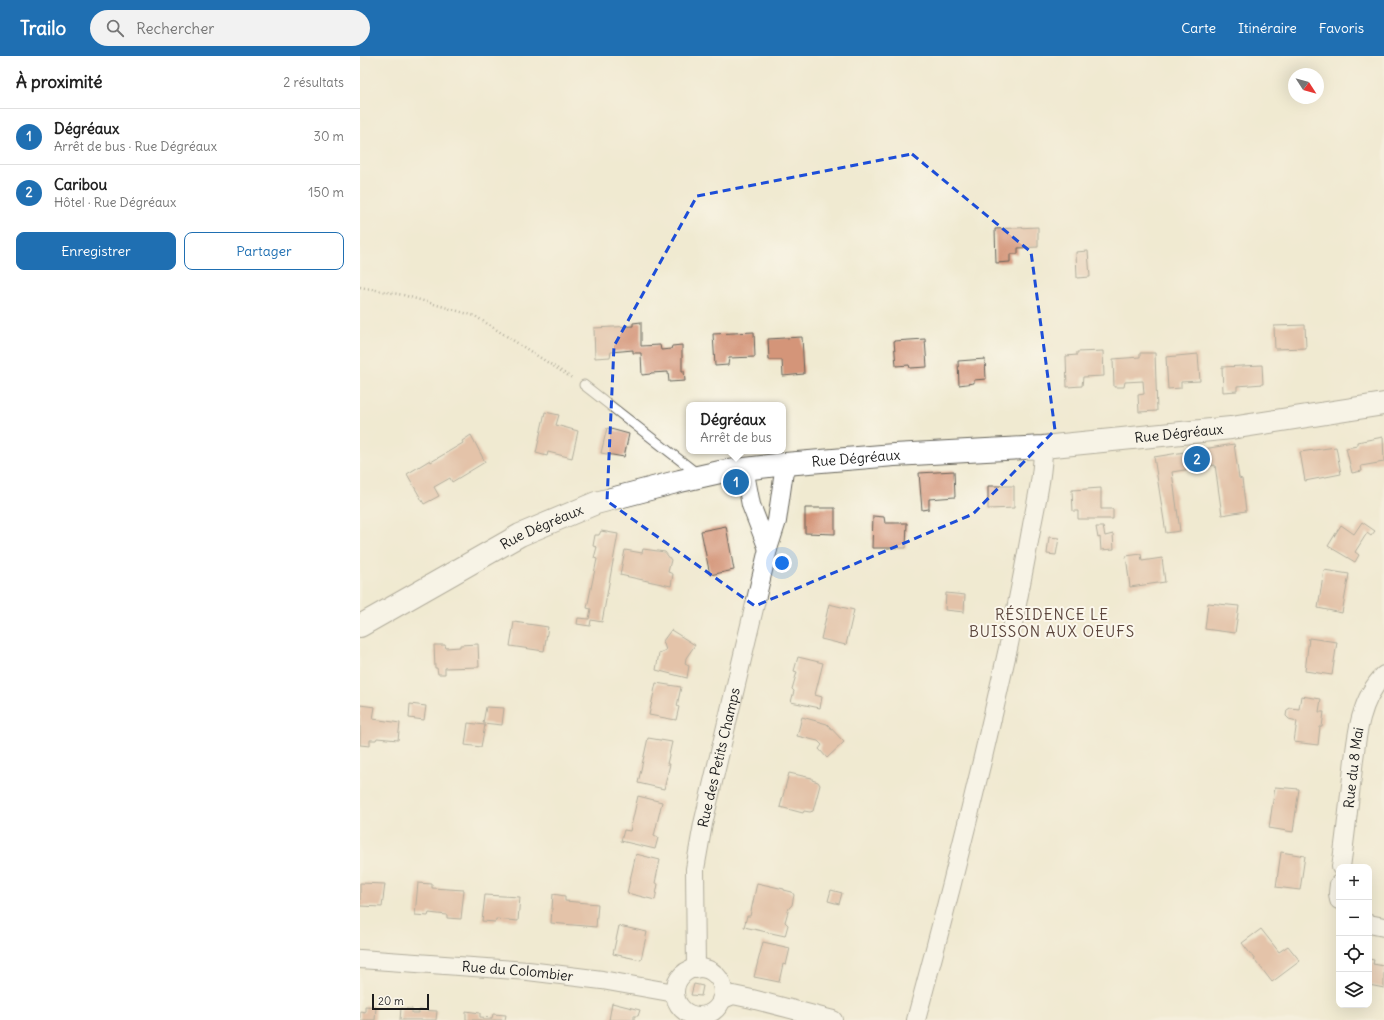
<!DOCTYPE html>
<html lang="fr">
<head>
<meta charset="utf-8">
<style>
  body { margin:0; font-family:Delius,sans-serif; background:#f2f2f2; color:#222 }
  .controls { position:absolute; right:12px; bottom:12px; display:grid; overflow:hidden; border-radius:8px; box-shadow:0 4px 16px #0002 }
  .controls button { width:36px; height:36px; display:grid; place-items:center; padding:0; border:0; border-bottom:1px solid #e0e0e0; background:#fff; color:#222; font:20px sans-serif }
  .compass { position:absolute; left:928px; top:12px; width:36px; height:36px; border-radius:50%; background:#fff; box-shadow:0 4px 16px #0002; rotate:126deg }
  .scale { position:absolute; left:12px; bottom:10px; width:57px; box-sizing:border-box; padding-left:4px; border:2px solid #1c1c1c; border-top:0; font-size:11px; line-height:14px; white-space:nowrap; color:#1c1c1c; -webkit-text-stroke:3px #fbf7ec; paint-order:stroke }
  .you { position:absolute; left:422px; top:507px; width:14px; height:14px; margin:-10px; border:3px solid #fff; border-radius:50%; background:#1a73e8; box-shadow:0 0 0 6px #1a73e833 }
  .badge { display:grid; place-items:center; width:26px; height:26px; border-radius:50%; background:#1f6fb2; color:#fff; font-size:13px; font-weight:700 }
  .pin { position:absolute; translate:-50% -50%; border:2px solid #fff; box-shadow:0 1px 4px #0006 }
  .popup { position:absolute; left:326px; top:346px; width:100px; height:52px; box-sizing:border-box; display:grid; place-content:center; border-radius:8px; background:#fff; filter:drop-shadow(0 1px 3px #0005); font-size:13px; white-space:nowrap; color:#767676 }
  .popup b { font-size:15px; color:#222 }
  .popup::after { content:''; position:absolute; left:50%; top:100%; margin-left:-8px; border:8px solid transparent; border-top-color:#fff }
  .list { margin:0; padding:0; list-style:none }
  h2 { display:flex; justify-content:space-between; align-items:center; height:52px; margin:0; padding:0 16px; font-size:17px }
  h2 small { font-size:13px; font-weight:400; color:#767676 }
  .list li { display:grid; grid-template-columns:26px 1fr auto; gap:12px; align-items:center; box-sizing:border-box; height:56px; padding:0 16px; border-top:1px solid #e0e0e0 }
  .list b { display:block; font-size:15px; white-space:nowrap }
  .list p { margin:0; font-size:13px; white-space:nowrap; color:#767676 }
  .list em { font-size:13px; font-style:normal; color:#767676 }
  .actions { display:flex; gap:8px; padding:12px 16px }
  .actions a { flex:1; padding:9px 0; border:1px solid #1f6fb2; border-radius:8px; text-align:center; font-size:14px; color:#1f6fb2 }
  .actions .main { background:#1f6fb2; color:#fff }
  .icon { flex:none; width:22px; height:22px; fill:none; stroke:currentColor; stroke-width:2; stroke-linecap:round; stroke-linejoin:round }
  .map { position:relative; flex:none; width:1024px; height:964px; overflow:hidden }
  header { display:flex; align-items:center; gap:24px; box-sizing:border-box; height:56px; padding:0 20px; background:#1f6fb2; color:#fff }
  header strong { font-size:19px }
  nav { display:flex; gap:22px; margin-inline-start:auto; font-size:14px }
  .search { width:280px; height:36px; background:#f2f2f2; display:flex; align-items:center; gap:10px; box-sizing:border-box; padding:0 14px; border-radius:22px; color:#767676; font-size:15px }
  main { display:flex }
  aside { flex:1; background:#fff }
  .map>svg:first-child { display:block }
  .building { fill:#d49579 }
  .lines { fill:none; stroke-linecap:round; stroke-linejoin:round }
  .lane-casing { stroke:#66645b; stroke-width:11 }
  .street-casing { stroke:#66645b; stroke-width:20 }
  .secondary-casing { stroke:#66645b; stroke-width:24 }
  .path { stroke:#66645b; stroke-width:2.5; stroke-dasharray:1 3; stroke-linecap:butt }
  .lane { stroke:#fff; stroke-width:9 }
  .street { stroke:#fff; stroke-width:18 }
  .secondary { stroke:#fff; stroke-width:22 }
  .marked { fill:none; stroke:#1d4ed8; stroke-width:3; stroke-dasharray:8 5; stroke-linejoin:round }
  .labels { text-anchor:middle; stroke-width:4; stroke-linejoin:round; paint-order:stroke }
  .street-label { font-size:14px; fill:#1c1c1c; stroke:#fbf7ec }
  .neighbourhood-label { font-size:15px; letter-spacing:1px; fill:#5c463d; stroke:#fbf7ec }
</style>
</head>
<body>
<header>
<strong>Trailo</strong>
<div class="search"><svg class="icon" aria-label="search" viewBox="0 0 24 24"><circle cx="10" cy="10" r="6"/><path d="M15 15l6 6"/></svg>Rechercher</div>
<nav><a>Carte</a><a>Itinéraire</a><a>Favoris</a></nav>
</header>
<main>
<aside>
<h2>À proximité<small>2 résultats</small></h2>
<ul class="list">
<li><span class="badge">1</span><div><b>Dégréaux</b><p>Arrêt de bus · Rue Dégréaux</p></div><em>30 m</em></li>
<li><span class="badge">2</span><div><b>Caribou</b><p>Hôtel · Rue Dégréaux</p></div><em>150 m</em></li>
</ul>
<div class="actions"><a class="main">Enregistrer</a><a>Partager</a></div>
</aside>
<div class="map">
<svg width="1024" height="964" viewBox="0 0 1024 964">
  <rect width="100%" height="100%" fill="#fbf7ec"/>
  <filter id="ink" filterUnits="userSpaceOnUse"><feTurbulence type="fractalNoise" baseFrequency=".025" numOctaves="2"/><feDisplacementMap in="SourceGraphic" scale="8" xChannelSelector="R" yChannelSelector="G"/><feConvolveMatrix kernelMatrix="1 2 1 2 8 2 1 2 1" color-interpolation-filters="sRGB"/></filter>
  <filter id="wash" filterUnits="userSpaceOnUse"><feTurbulence type="fractalNoise" baseFrequency=".012" numOctaves="4" result="noise"/><feDisplacementMap in="SourceGraphic" scale="16" xChannelSelector="R" yChannelSelector="G"/><feGaussianBlur stdDeviation="0.9" result="paint"/><feColorMatrix in="noise" values="0 0 0 0 0 0 0 0 0 0 0 0 0 0 0 0 0 1.4 0 .05"/><feComposite in="paint" operator="in"/></filter>
  <g filter="url(#wash)">
    <rect width="100%" height="100%" fill="#f0ead1"/>
    <g id="blocks">
      <path class="building" d="M678,171V191L658,192V198H650V206L636,207L635,173Z
        M728,195L730,221L717,222L716,196Z
        M281,266V290L300,289L301,294L311,293L312,290L322,289V315H324L325,325L309,326L308,316L291,317L290,318L282,319L281,297H273V294L251,296L250,301L235,302L234,272L273,270V267Z
        M945,269L946,292L915,293L914,270Z
        M394,276L395,301L369,302L368,309L355,310L353,278Z
        M442,281L444,318L423,320L422,304H409L408,283Z
        M565,283L567,311L550,312L549,309L536,310L534,285Z
        M743,295L744,320L723,321L722,330L707,331L706,300L717,299V296Z
        M780,297H795L797,355L779,356L778,339L784,338L783,325L765,326L764,331H754L753,303L780,301Z
        M838,298L840,325L821,326V332L808,333L806,301Z
        M625,303L626,323L614,324V327L599,329L598,305Z
        M902,309L903,328L877,330V335L863,336L862,311Z
        M185,356L199,359L196,369L218,375L212,402L188,396L187,400L176,397Z
        M247,372L269,378L264,401L241,397Z
        M111,379L125,406L92,426L90,422L74,431L79,440L64,448L47,418L70,404L71,406L103,387L102,385Z
        M1023,381L1024,406L1001,410L1002,415L992,417L986,392L997,390V386Z
        M874,388L879,422L882,423L886,455L862,459L855,409L812,416L820,475L806,477L794,401Z
        M976,391L981,418L945,425L940,396Z
        M594,415L595,441L569,443V453L562,454L559,417Z
        M628,430H654V452L628,453Z
        M741,432V453H753V463H718V455H713L712,434Z
        M445,452H475V478L445,477Z
        M513,460L524,461L525,467H547L546,492H512Z
        M1002,466L1015,475L1011,480L1007,477L995,496L999,499L995,506L968,490L981,469L994,478Z
        M366,470L374,514L350,519L341,475Z
        M736,471H743L745,480L753,478L754,493L741,494L740,481L738,482Z
        M241,475L258,478L242,566L231,564L230,570L217,568L218,562L229,563L231,553L227,552L237,503L234,502L237,491L233,490L235,479H239Z
        M689,481L699,482L696,499L687,498Z
        M283,493L305,496L311,504L308,516L313,518L311,530L260,519L265,494L282,497Z
        M781,498L782,505L802,502L805,526L770,531L766,500Z
        M964,514L989,518L982,557L958,552Z
        M586,537L605,539L604,556L585,554Z
        M848,547L879,550L875,577L845,573Z
        M469,548L494,554L486,589L461,583Z
        M154,566L188,571L184,595L150,590Z
        M311,574L335,589L326,602L325,608L329,610L327,622L296,614L299,597L306,594L303,585Z
        M949,582L977,586L972,619L945,615Z
        M118,588L119,611L85,612V618H78L77,612H75L74,589H85L86,592L100,591V589Z
        M438,601L463,607L455,639L462,641L460,652L431,646L434,635L432,633L437,616L434,615Z
        M296,627L321,631L317,650L319,651L316,664L289,659Z
        M941,640L961,643L959,656H964L962,671H960L958,689L934,686L937,665L929,663L926,660L927,654L930,652L939,653Z
        M50,648L66,650L64,664L49,662Z
        M0,649L15,651L13,663L40,667L38,684L17,682L16,684H10V690L0,689Z
        M126,651L144,652L142,669L123,667Z
        M442,661L467,668L484,686L467,702L459,693L462,689L458,685L437,680Z
        M108,667L125,669L121,691L105,689Z
        M288,682L312,686L307,708H310L304,733L278,727Z
        M429,717L452,722V724L458,726L460,729L453,755L450,756L444,755L443,757L420,751Z
        M915,731L939,733L933,776L909,772Z
        M278,740L302,746L294,780L298,782L295,793L261,785L264,774L270,775Z
        M921,796L945,800L940,834L916,831Z
        M276,798L300,804L295,827L298,828L295,844L267,837Z
        M0,827L25,828L22,851L0,850Z
        M58,827L72,828V832L104,834L101,863L87,862V859L69,857L68,860L55,859Z
        M397,827L424,833V834L432,836L434,839L432,849L429,852L425,866L428,869L425,880L384,871L387,860H390Z
        M471,834L482,837L479,848L468,845Z
        M193,838L205,840V845L238,848L236,871L191,867Z
        M125,839L160,841L158,865L136,863L135,866L122,865Z
        M259,870L287,876L281,904L253,898Z
        M901,873L919,896L928,890L940,905L912,926L882,887Z
        M403,886L430,892L426,909L423,908L419,926L394,921Z
        M1009,903L1014,904L1013,908L1024,910V932L1009,929Z
        M334,928L343,930L341,940L331,939Z
        M252,947L280,954L278,960H274V964H249Z
        M5,950L16,951L15,964H0V955L5,956Z
        M41,952L52,953V957H59V954L77,955L76,964H40Z
        M106,955L120,957V961L132,962L133,958L146,959L145,964H106Z"/>
    </g>
  </g>
  <g filter="url(#ink)">
    <use href="#blocks" fill-opacity="0" stroke="#66645b" stroke-width="1"/>
    <g class="lines">
      <g class="lane-casing">
        <path id="lane" d="M224,329L339,419"/>
      </g>
      <g class="street-casing">
        <g id="street">
          <path d="M384,412L391,449L408,493"/>
          <path id="s1" d="M981,811C985,784 988,756 991,729C996,692 996,647 1024,619"/>
          <path d="M979,828L978,837L979,844"/>
          <path d="M1009,868L1024,871"/>
          <path id="s2" d="M0,903L168,915L242,924L315,937"/>
          <circle cx="339" cy="936" r="24"/>
          <path id="s3" d="M336,913L335,813L343,768L408,493L417,465L425,408"/>
          <path d="M361,944L373,939L392,943L473,964"/>
          <path d="M556,964C590,839 621,714 649,588C657,548 665,509 672,469C677,443 683,417 683,391"/>
        </g>
      </g>
      <g class="secondary-casing">
        <g id="secondary">
          <path id="s4" d="M0,570L160,479L236,447L320,425L360,416L425,408L534,399L683,391L871,372L1024,348"/>
        </g>
      </g>
      <path class="path" d="M0,231L43,239L115,260L212,322"/>
      <use href="#lane" class="lane"/>
      <use href="#street" class="street"/>
      <use href="#secondary" class="secondary"/>
    </g>
  </g>
  <path d="M0 0H1024V964H0ZM552,98L671,196L695,374L613,458L395,550L247,445L254,290L337,140Z" fill="#f0ead1" fill-opacity=".55" fill-rule="evenodd"/>
  <path class="marked" d="M552,98L671,196L695,374L613,458L395,550L247,445L254,290L337,140Z"/>
  <g class="labels">
    <g class="street-label">
      <text dy="5" stroke="none"><textPath href="#s4" startOffset="855">Rue Dégréaux</textPath></text>
      <text dy="5" stroke="none"><textPath href="#s4" startOffset="531">Rue Dégréaux</textPath></text>
      <text dy="5" stroke="none"><textPath href="#s4" startOffset="207">Rue Dégréaux</textPath></text>
      <text dy="5" stroke="none"><textPath href="#s3" startOffset="214">Rue des Petits Champs</textPath></text>
      <text dy="5" stroke="none"><textPath href="#s1" startOffset="100">Rue du 8 Mai</textPath></text>
      <text dy="5" stroke="none"><textPath href="#s2" startOffset="158">Rue du Colombier</textPath></text>
    </g>
    <g class="neighbourhood-label">
      <text x="692" y="564">RÉSIDENCE LE<tspan x="692" dy="17">BUISSON AUX OEUFS</tspan></text>
    </g>
  </g>
</svg>
<div class="controls">
<button>+</button>
<button>−</button>
<button><svg class="icon" aria-label="locate" viewBox="0 0 24 24"><circle cx="12" cy="12" r="6"/><path d="M12 2v4M12 18v4M2 12h4M18 12h4"/></svg></button>
<button><svg class="icon" aria-label="layers" viewBox="0 0 24 24"><path d="M12 4l9 5-9 5-9-5zM3 14l9 5 9-5"/></svg></button>
</div>
<svg class="compass" viewBox="-18 -18 36 36"><path d="M0-13l5 13h-10z" fill="#e53935"/><path d="M0 13l5-13h-10z" fill="#767676"/></svg>
<div class="scale">20 m</div>
<div class="you"></div>
<div class="pin badge" style="left:376px;top:426px">1</div>
<div class="popup"><b>Dégréaux</b>Arrêt de bus</div>
<div class="pin badge" style="left:837px;top:403px">2</div>
</div>
</main>
</body>
</html>
